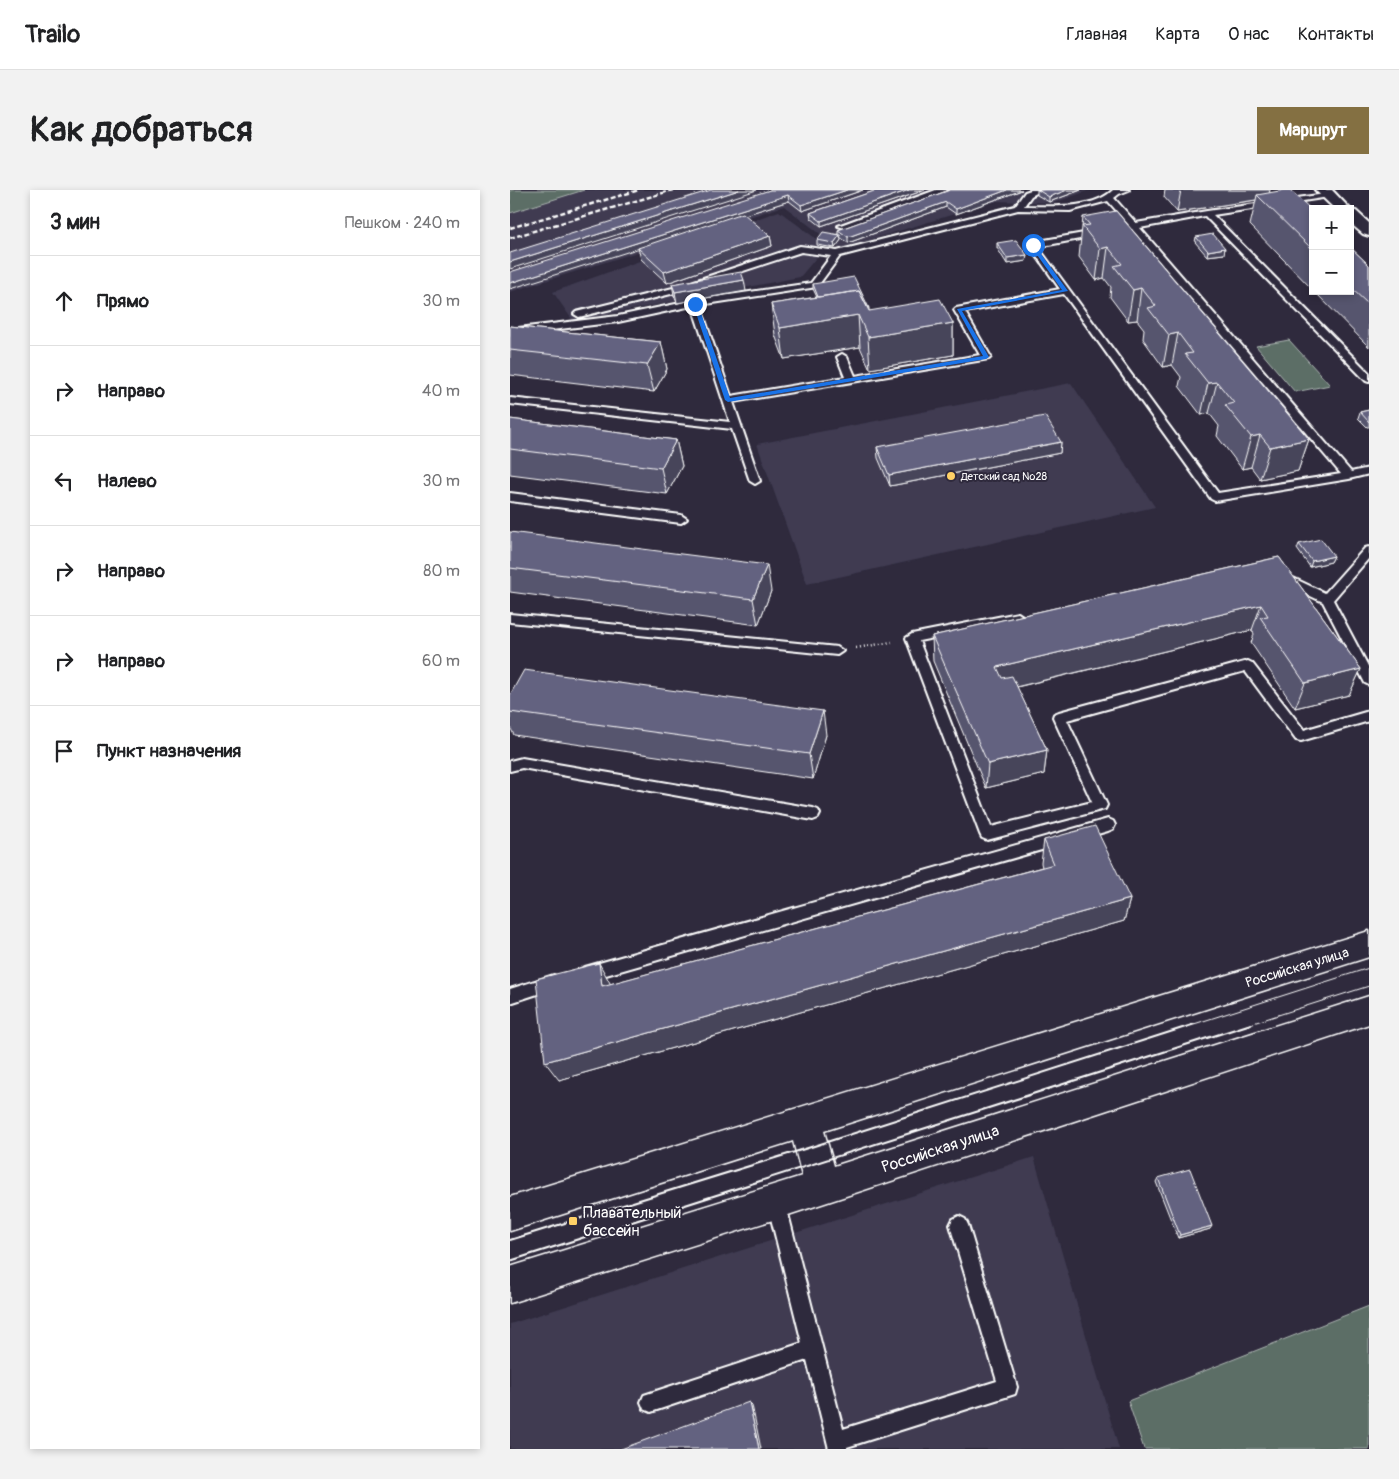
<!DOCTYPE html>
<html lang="ru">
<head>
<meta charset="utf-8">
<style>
  body { margin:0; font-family:Pangolin,sans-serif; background:#f2f2f2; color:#202124 }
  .controls { position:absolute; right:15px; top:15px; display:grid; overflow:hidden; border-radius:0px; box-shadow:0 2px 8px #0003 }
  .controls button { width:45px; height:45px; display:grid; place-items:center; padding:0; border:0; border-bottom:1px solid #e0e0e0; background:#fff; color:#202124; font:25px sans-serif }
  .stop { position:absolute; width:15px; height:15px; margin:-11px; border:4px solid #1a73e8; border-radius:50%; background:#fff }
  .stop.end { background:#1a73e8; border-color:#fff; box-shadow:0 1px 5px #0008 }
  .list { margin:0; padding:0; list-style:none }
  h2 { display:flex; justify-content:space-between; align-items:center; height:65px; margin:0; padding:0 20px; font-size:21px }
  h2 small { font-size:16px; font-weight:400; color:#757577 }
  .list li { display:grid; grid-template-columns:32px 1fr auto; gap:15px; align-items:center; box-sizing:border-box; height:90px; padding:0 20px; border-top:1px solid #e0e0e0 }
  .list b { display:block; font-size:19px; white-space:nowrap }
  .list em { font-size:16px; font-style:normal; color:#757577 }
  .icon { flex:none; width:28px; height:28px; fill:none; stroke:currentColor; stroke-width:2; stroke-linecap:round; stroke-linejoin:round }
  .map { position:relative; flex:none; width:859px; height:1259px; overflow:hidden; border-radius:0px }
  header { display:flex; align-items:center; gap:30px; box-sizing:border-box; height:70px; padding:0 25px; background:#fff; border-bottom:1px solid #e0e0e0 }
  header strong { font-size:24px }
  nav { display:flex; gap:28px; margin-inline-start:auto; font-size:18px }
  .intro { display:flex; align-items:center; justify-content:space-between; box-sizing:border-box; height:120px; padding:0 30px }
  h1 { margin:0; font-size:35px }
  .button { padding:12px 22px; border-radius:0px; background:#847042; color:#fff; font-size:18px; font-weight:700 }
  main { display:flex; gap:30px; padding:0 30px }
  aside { flex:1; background:#fff; border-radius:0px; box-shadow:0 2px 8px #0003 }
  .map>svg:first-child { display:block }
  .built { fill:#3f3b51 }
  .green { fill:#5b6e66; stroke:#adb6b2 }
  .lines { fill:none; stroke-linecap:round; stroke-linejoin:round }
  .service-casing { stroke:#fff; stroke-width:4 }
  .minor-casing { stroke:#fff; stroke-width:4 }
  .primary-casing { stroke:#fff; stroke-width:3 }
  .path { stroke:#fff; stroke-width:2.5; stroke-dasharray:1 3; stroke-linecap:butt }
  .service { fill:#2f2a3d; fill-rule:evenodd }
  .minor { fill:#2f2a3d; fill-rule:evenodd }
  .primary { fill:#2f2a3d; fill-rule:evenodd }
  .tram-far1 { stroke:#fff; stroke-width:1 }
  .tram { stroke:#fff; stroke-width:2 }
  .rail { stroke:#fff; stroke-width:2.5; stroke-dasharray:5 2.5; stroke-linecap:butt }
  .wall { fill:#56546e; stroke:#fff }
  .shaded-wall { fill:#46455a; stroke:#fff }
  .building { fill:#646280; stroke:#fff }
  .route { fill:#1a73e8 }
  .poi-dot { fill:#ffd166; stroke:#2f2a3d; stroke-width:2 }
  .labels { text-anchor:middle; stroke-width:4; stroke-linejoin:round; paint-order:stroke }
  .far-poi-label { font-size:11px; fill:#fff; stroke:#2f2a3d; text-anchor:start }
  .street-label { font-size:14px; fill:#fff; stroke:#2f2a3d }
  .near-street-label { font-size:16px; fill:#fff; stroke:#2f2a3d }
  .near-poi-label { font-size:16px; fill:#fff; stroke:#2f2a3d; text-anchor:start }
</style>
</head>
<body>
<header>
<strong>Trailo</strong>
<nav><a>Главная</a><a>Карта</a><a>О нас</a><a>Контакты</a></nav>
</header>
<div class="intro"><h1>Как добраться</h1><a class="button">Маршрут</a></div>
<main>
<aside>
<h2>3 мин<small>Пешком · 240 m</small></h2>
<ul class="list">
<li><svg class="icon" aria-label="ahead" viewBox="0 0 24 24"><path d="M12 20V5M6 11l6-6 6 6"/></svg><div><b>Прямо</b></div><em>30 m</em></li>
<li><svg class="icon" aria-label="right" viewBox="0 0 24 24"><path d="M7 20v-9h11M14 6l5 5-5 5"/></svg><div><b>Направо</b></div><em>40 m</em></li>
<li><svg class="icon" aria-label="left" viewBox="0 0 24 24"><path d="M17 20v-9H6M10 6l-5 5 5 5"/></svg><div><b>Налево</b></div><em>30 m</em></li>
<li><svg class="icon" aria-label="right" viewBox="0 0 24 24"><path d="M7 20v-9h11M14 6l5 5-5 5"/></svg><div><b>Направо</b></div><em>80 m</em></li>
<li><svg class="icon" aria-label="right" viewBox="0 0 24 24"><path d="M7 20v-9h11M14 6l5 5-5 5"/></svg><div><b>Направо</b></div><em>60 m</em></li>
<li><svg class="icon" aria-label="arrive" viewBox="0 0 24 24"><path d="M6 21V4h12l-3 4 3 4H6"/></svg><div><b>Пункт назначения</b></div></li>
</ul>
</aside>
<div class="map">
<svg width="859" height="1259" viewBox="0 0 859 1259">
  <rect width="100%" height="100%" fill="#2f2a3d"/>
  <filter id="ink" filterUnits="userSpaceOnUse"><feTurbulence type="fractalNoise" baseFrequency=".02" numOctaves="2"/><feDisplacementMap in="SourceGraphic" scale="10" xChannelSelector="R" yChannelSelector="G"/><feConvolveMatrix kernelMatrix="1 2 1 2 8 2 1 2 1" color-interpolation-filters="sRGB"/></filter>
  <g filter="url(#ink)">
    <path class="built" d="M74,0H580L544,13L487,11L330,59L274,16L0,102V23Z
      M269,21L316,56L290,87L63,131L43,102Z
      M561,193L645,317L297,394L247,254Z
      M524,967L609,1259H0V1134Z"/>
    <path class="green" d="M0,0H74L0,23Z
      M779,150L820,195L785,202L746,156Z
      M859,1116V1259H634L618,1211Z"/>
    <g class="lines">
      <g class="service-casing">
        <path id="service" d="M426,0H438L335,38L328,36Z
          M521,0H532L521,6L514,16C540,16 583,20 603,0H619L609,4L604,8L626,33L697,21L822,3L823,5L819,7L703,25L859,183V192L856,191L695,26L630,38L841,282L859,278V284L839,289L705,311L701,309L554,104L455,122L481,167L479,169L223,212L250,291L245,294L240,291L222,239L0,214V208L220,232L182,116L108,132L0,145V139L108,126L185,110L301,93L321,66L291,62L169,102L69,127L64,124L66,122L163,98L290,56L327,61L505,16L515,2ZM598,11L619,35L523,52L519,55L550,99L446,118L444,120L470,165L345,186L337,167L332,164L327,167L335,187L221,206L190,115L307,97L330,66L508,20L560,21ZM622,39L831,284L708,303L528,57Z
          M0,303L171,325L177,329L171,333L0,311Z
          M859,357V368L823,410L859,478V495L855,493L813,412L771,392L769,389L771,386H779L815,403L855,358Z
          M508,423L514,427L512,430L409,451L481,637L582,612L543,527L544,524L549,522L738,471L742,473L794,540L859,521V531L791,551L786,550L735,481L557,530L597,615L595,619L477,650L472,648L470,644L396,448L402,444Z
          M0,424L327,457L333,461L327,465L0,432Z
          M12,568L303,618L308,620L310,624L308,628L303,630L12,578L0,581V571Z
          M598,629L603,631L605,635L603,639L598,641L75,791L70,789L67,784L70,779L75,777Z
          M44,785L49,787L52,792L49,797L0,813V799Z
          M266,1003L272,1006L275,1012L333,1239L487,1191L440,1035L443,1029L449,1026L455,1029L458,1035L507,1197L505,1204L337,1257V1259H319L297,1170L141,1222L134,1219L131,1212L134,1205L292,1153L257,1012L260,1006Z"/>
      </g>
      <g class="minor-casing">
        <path id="minor" d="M805,0H822L841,20L846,21L859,33V46L853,44L840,33V19H825Z"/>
      </g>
      <g class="primary-casing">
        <path id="primary" d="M859,741V767L314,941L324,976L859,806V834L266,1029L0,1113V1077L292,986L283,951L0,1041V1007Z"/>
      </g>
      <path class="path" d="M346,458L382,452"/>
      <use href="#service" class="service"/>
      <use href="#minor" class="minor"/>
      <use href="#primary" class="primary"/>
      <path class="tram-far1" d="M681,835L859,778
        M737,835L859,796"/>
      <path class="tram" d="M0,1050L301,957L685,834
        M0,1071L741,834"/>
      <path class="rail" d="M0,38L129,0
        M0,48L163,0"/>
    </g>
    <path class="wall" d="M260,0H353L292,21L279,11L234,25L260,46L262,56L157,93L131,69L128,58Z
      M367,0H415L311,36L301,28L300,23Z
      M440,0H512L446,24L436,17L338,53L330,47L331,50L325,58L307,55V50L328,44V40Z
      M527,0H571L539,12L527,5Z
      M655,0H760L759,3L803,21V100L740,35L746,10L667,22L654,7Z
      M573,27L799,249L788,281L750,289L741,277L732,279L707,246L709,236L699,223L691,225L669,196L671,187L662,175L653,177L633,149L634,139L627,130L618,131L600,107L601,97L594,88L586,90L569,67Z
      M686,47L714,64L697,66L685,52Z
      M487,53L516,71L497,74L487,58Z
      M840,57L859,75V157L804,101H840Z
      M162,94L236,101L167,113L164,105Z
      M303,94L359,118V121L443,133V165L360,179L350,157L274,169L265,145L261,114L307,107L303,99Z
      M0,136L151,152L157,179L144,202L0,185Z
      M859,220V237H857L848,228L850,222Z
      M0,229L166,250L172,276L157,304L0,284Z
      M551,252L550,263L380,296L368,268L367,257Z
      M0,342L261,401L248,435L0,402Z
      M789,354L824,366L821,372L800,377L787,359Z
      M769,367L851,479L839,505L785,518L741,453L744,444L742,440L507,497L537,560L534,584L476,598L423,471L422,446Z
      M0,522L316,545L303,589L4,545L0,537Z
      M534,650L620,709L614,731L49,890L100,794L532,677L531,673Z
      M648,988L700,1039L668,1048L646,992Z"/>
    <path class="shaded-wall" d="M229,0H247L0,79V72Z
      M337,0H353L292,21L291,15Z
      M399,0H415L311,36V31Z
      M497,0H512L446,24V19Z
      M557,0H571L539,12V7Z
      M671,0H760L758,8L747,5L746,10L667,22Z
      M278,5L279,11L0,99V93Z
      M436,12V17L338,53V47Z
      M330,45L331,50L325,58L324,53Z
      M260,46L262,56L157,93L154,82Z
      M598,57L594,88L586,90L590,59Z
      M715,58L714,64L697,66L698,61Z
      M517,65L516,71L497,74V68Z
      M234,90L236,101L167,113L165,102Z
      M631,98L627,130L618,131L623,100Z
      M348,125L350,157L274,169L270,138Z
      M443,133V165L360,179L358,147Z
      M668,143L662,175L653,177L659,145Z
      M151,152L157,179L144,202L137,175Z
      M707,192L699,223L691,225L698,193Z
      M750,245L741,277L732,279L741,247Z
      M799,249L788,281L750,289L760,257Z
      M166,250L172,276L157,304L151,278Z
      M551,252L550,263L380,296L379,285Z
      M824,366L821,372L800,377L802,371Z
      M257,375L261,401L248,435L243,409Z
      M751,415L742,440L485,502L487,477Z
      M851,479L839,505L785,518L795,493Z
      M313,521L316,545L303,589L299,564Z
      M537,560L534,584L476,598L478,574Z
      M620,709L614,731L49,890L35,872Z
      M89,773L100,793L104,816L92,796Z
      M702,1036L700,1039L668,1048L670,1045Z
      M239,1212L242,1215L251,1259H249Z"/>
    <path class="building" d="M201,0H229L0,72V63Z
      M260,0H337L291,15L278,5L0,93V82Z
      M367,0H399L311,31L300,23Z
      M440,0H497L446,19L436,12L338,47L328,40Z
      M528,0H557L539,7Z
      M775,0H780L803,21V60L747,5Z
      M606,21L799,249L760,257L750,245L741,247L715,215L724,213L707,192L698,193L675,164L683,163L668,143L659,145L638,118L646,116L631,98L623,100L604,76L612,74L598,57L590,59L572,36L580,35L573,27Z
      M233,23L260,46L154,82L128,58Z
      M313,42L330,45L324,53L307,50Z
      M703,44L715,58L698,61L686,47Z
      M506,50L517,65L497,68L487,53Z
      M840,57L859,75V115L840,97Z
      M231,82L234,90L165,102L162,94Z
      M344,87L359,118H358L349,101L308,107L303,94Z
      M349,101L359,121L430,109L443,133L358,147L348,125L270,138L261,114Z
      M0,136L151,152L137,175L0,160Z
      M859,220V232L850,222Z
      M535,226L551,252L379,285L367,257Z
      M0,229L166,250L151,278L0,259Z
      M0,342L257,375L243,409L0,378Z
      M811,349L824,366L802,371L789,354Z
      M769,367L851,479L795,493L750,427L758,426L751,415L487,477L492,488L502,486L537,560L478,574L422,446Z
      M14,480L313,521L299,564L0,522V505Z
      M585,636L620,709L35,872L26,789L89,773L92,796L544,674L534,650Z
      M680,979L702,1036L670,1045L648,988Z
      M239,1212L249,1259H111Z"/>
  </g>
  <path class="route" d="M523,53L558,101L452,121L479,167L476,169L218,212L215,210L183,114L185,112L188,114L220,208L473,166L447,119L552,100L520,55Z"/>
  <g class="poi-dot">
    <circle cx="441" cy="286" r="5"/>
    <rect x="58" y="1026" width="10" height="10" rx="2.5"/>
  </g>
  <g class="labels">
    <g class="far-poi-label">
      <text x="451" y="290">Детский сад №28</text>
    </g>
    <g class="street-label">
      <text transform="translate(787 777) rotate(-17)" y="5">Российская улица</text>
    </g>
    <g class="near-street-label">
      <text transform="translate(430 958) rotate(-18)" y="6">Российская улица</text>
    </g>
    <g class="near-poi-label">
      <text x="73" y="1028">Плавательный<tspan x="73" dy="18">бассейн</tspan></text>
    </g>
  </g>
</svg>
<div class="controls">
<button>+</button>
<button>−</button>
</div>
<div class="stop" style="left:523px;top:55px"></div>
<div class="stop end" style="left:185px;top:114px"></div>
</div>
</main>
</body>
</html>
